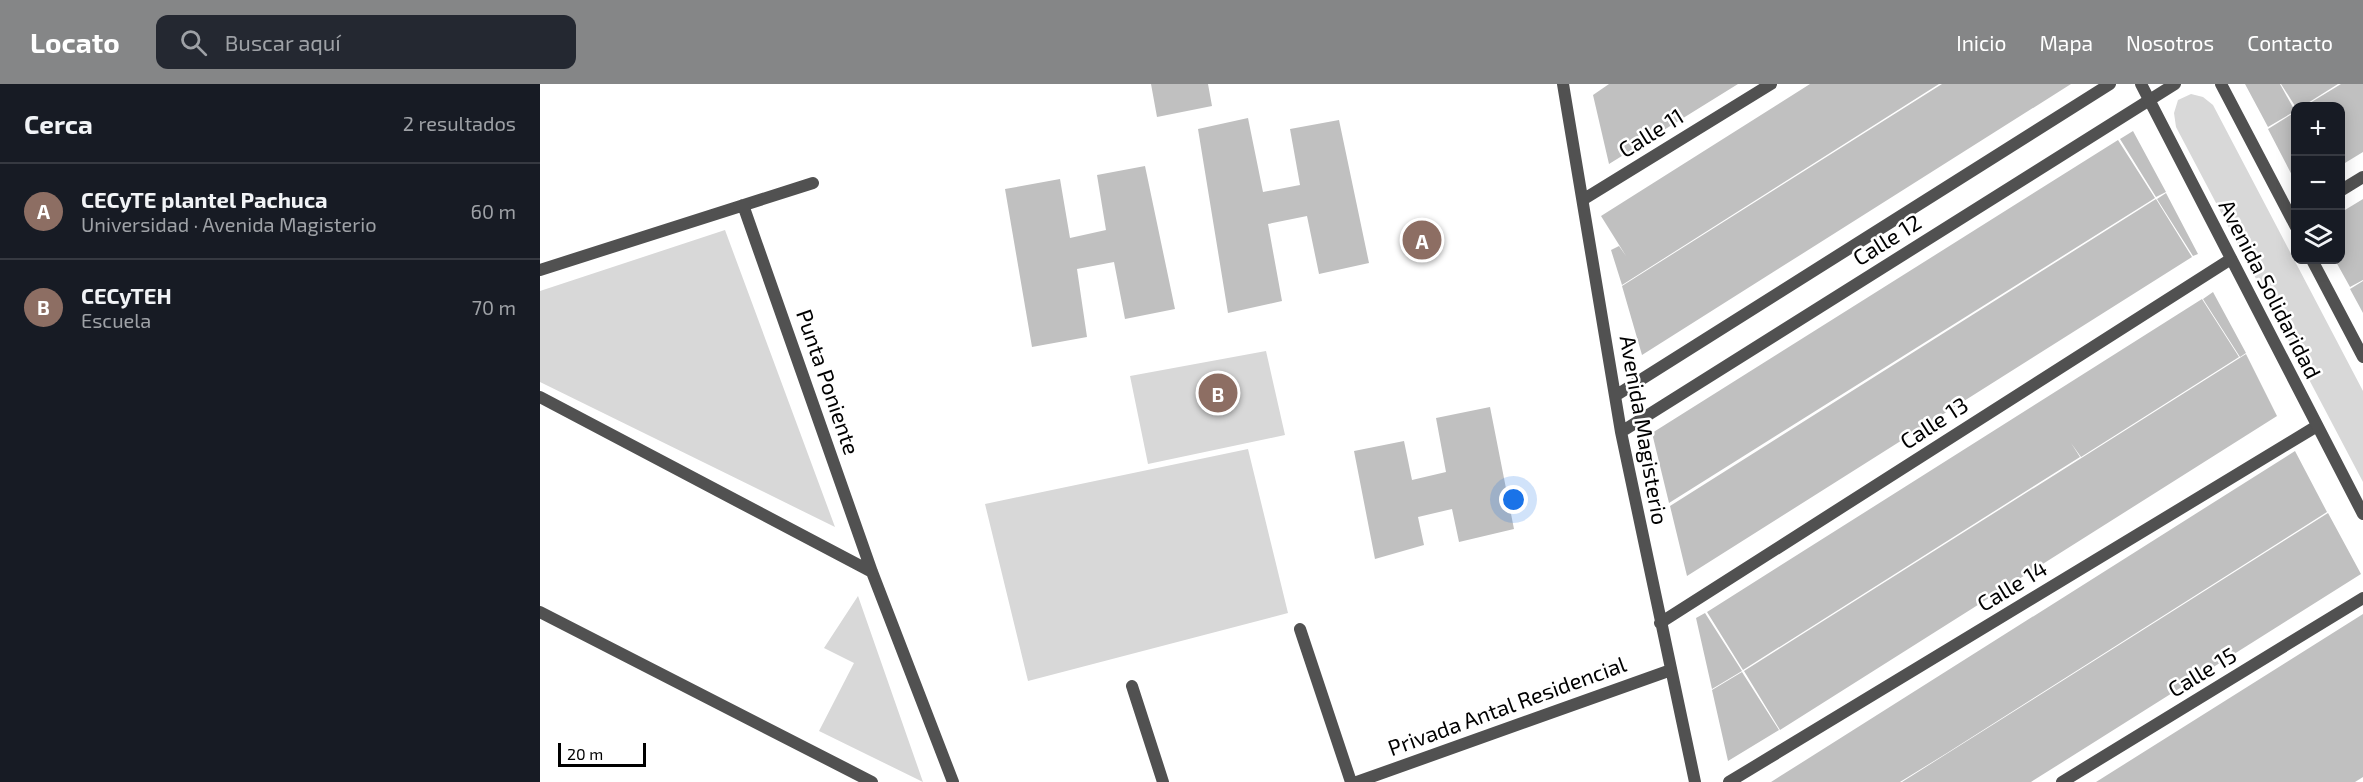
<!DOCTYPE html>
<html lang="es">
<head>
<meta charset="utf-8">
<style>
  body { margin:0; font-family:"Exo 2",sans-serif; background:#242831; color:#f1f3f6 }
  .controls { position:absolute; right:18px; top:18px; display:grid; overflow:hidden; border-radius:12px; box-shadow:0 3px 15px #0003 }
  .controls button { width:54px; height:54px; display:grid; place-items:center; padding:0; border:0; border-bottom:2px solid #363941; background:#171b24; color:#f1f3f6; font:30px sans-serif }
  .scale { position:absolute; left:18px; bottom:15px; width:88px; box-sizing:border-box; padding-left:6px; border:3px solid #000; border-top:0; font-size:16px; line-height:21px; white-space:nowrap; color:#000; -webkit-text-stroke:4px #fff; paint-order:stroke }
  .you { position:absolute; left:974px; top:416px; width:21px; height:21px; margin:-15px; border:4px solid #fff; border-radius:50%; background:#1a73e8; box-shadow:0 0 0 9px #1a73e833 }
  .badge { display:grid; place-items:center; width:39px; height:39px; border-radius:50%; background:#858687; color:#fff; font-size:20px; font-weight:700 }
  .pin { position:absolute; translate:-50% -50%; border:3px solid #fff; box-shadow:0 2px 6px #0006 }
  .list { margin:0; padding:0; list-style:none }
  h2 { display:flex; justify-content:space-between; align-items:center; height:78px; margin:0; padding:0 24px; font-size:26px }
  h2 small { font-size:20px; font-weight:400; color:#9ea1a6 }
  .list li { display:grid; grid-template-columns:39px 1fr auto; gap:18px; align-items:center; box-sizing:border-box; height:96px; padding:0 24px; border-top:2px solid #363941 }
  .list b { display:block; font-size:22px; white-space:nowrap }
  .list p { margin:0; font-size:20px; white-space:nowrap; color:#9ea1a6 }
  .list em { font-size:20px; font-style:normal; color:#9ea1a6 }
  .icon { flex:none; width:33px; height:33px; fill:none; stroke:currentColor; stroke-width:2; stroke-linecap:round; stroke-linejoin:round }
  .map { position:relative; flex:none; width:1823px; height:698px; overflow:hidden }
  header { display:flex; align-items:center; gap:36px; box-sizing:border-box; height:84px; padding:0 30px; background:#858687; color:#fff }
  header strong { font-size:28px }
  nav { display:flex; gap:33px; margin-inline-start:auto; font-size:21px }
  .search { width:420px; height:54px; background:#242831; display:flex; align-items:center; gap:15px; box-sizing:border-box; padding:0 21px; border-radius:12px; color:#9ea1a6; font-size:22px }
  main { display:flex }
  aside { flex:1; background:#171b24 }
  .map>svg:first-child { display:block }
  .green { fill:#d8d8d8 }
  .building { fill:#c0c0c0 }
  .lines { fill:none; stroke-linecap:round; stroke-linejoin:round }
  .minor { stroke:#515151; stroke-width:12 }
  .tertiary { stroke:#515151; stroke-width:12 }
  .labels { text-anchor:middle; stroke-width:5; stroke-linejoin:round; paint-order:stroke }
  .street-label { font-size:22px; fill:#000; stroke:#fff }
</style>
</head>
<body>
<header>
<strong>Locato</strong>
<div class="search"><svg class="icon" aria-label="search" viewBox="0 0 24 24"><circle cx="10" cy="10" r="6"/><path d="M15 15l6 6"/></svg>Buscar aquí</div>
<nav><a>Inicio</a><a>Mapa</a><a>Nosotros</a><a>Contacto</a></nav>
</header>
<main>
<aside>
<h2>Cerca<small>2 resultados</small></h2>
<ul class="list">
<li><span class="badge" style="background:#8d6e63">A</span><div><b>CECyTE plantel Pachuca</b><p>Universidad · Avenida Magisterio</p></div><em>60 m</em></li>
<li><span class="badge" style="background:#8d6e63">B</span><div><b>CECyTEH</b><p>Escuela</p></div><em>70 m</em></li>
</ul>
</aside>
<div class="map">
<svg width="1823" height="698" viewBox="0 0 1823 698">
  <rect width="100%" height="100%" fill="#fff"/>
  <path class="green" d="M1651,10L1663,13L1673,21L1823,307V398L1636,43L1634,29L1638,16Z
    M185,146L295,443L0,298V207Z
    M726,267L745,351L608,380L590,292Z
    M708,365L748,529L488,597L445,420Z
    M318,512L383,698L279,647L314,579L284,564Z"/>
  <path class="building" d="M611,0H668L672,22L617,33Z
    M1069,0H1198L1069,80L1053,11Z
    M1270,0H1399L1082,201L1071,166L1079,162L1086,172L1061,132Z
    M1402,0H1531L1102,271L1082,202Z
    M1705,0H1740L1755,27L1728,43Z
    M1741,0H1798L1763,22H1755Z
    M1801,0H1823V68L1800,82V22H1765Z
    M1755,28V97L1728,45Z
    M708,34L723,108L760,101L750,45L799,36L829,179L779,190L767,132L728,140L742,217L688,229L658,45Z
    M1593,47L1626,108L1616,113L1580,55Z
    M1578,56L1615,114L1129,419L1112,349Z
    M605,82L635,225L585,235L574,178L537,185L547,253L492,263L465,105L520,95L530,154L566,146L557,91Z
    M1626,109L1658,170L1653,172L1617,115Z
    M1616,115L1652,173L1147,492L1130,422Z
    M1823,115V196L1810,203L1795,176H1800V129Z
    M1823,197V229L1810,205Z
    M1673,208L1706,269L1700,273L1663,215Z
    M1662,215L1699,273L1541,373L1531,359L1540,373L1203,586L1167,528Z
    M1706,270L1737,332L1240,646L1204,587Z
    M950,323L974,445L919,458L912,425L878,433L884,461L835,475L814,367L864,357L872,396L906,388L896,334Z
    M1755,367L1787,428L1407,669L1360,698H1231Z
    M1788,429L1821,490L1491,698H1362Z
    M1165,529L1202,587L1172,605L1156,534Z
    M1823,530V693L1815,698H1556Z
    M1202,588L1239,646L1188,677L1172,606Z"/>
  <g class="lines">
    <path class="minor" d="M1023,0L1081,348L1155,698
      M1800,107L1823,93
      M1044,115L1231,0
      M203,121L332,488L413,698
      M0,186L273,99
      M1075,312L1570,0
      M0,313L332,488
      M1081,348L1635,0
      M0,528L332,698
      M1120,539L1691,175
      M760,545L811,698
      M592,602L623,698
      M817,698L1131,586
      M1189,698L1777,342
      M1522,698L1823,514"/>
    <path class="tertiary" d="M1601,0L1823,430
      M1681,0L1756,143
      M1772,176L1823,273"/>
  </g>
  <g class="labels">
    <g class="street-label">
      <text transform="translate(1111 49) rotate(-32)" y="8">Calle 11</text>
      <text transform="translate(1347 156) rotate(-32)" y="8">Calle 12</text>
      <text transform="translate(1730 205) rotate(63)" y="8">Avenida Solidaridad</text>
      <text transform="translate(288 298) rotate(71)" y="8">Punta Poniente</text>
      <text transform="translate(1394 339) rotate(-33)" y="8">Calle 13</text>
      <text transform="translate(1104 346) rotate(80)" y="8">Avenida Magisterio</text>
      <text transform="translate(1472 502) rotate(-31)" y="8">Calle 14</text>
      <text transform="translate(1662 588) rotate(-31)" y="8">Calle 15</text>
      <text transform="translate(967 622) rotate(-20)" y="8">Privada Antal Residencial</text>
    </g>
  </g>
</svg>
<div class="controls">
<button>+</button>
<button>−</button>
<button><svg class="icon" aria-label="layers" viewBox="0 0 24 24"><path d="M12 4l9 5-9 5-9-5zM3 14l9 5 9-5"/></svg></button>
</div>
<div class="scale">20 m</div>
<div class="you"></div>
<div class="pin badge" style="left:882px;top:156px;background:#8d6e63">A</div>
<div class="pin badge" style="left:678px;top:309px;background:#8d6e63">B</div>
</div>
</main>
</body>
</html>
